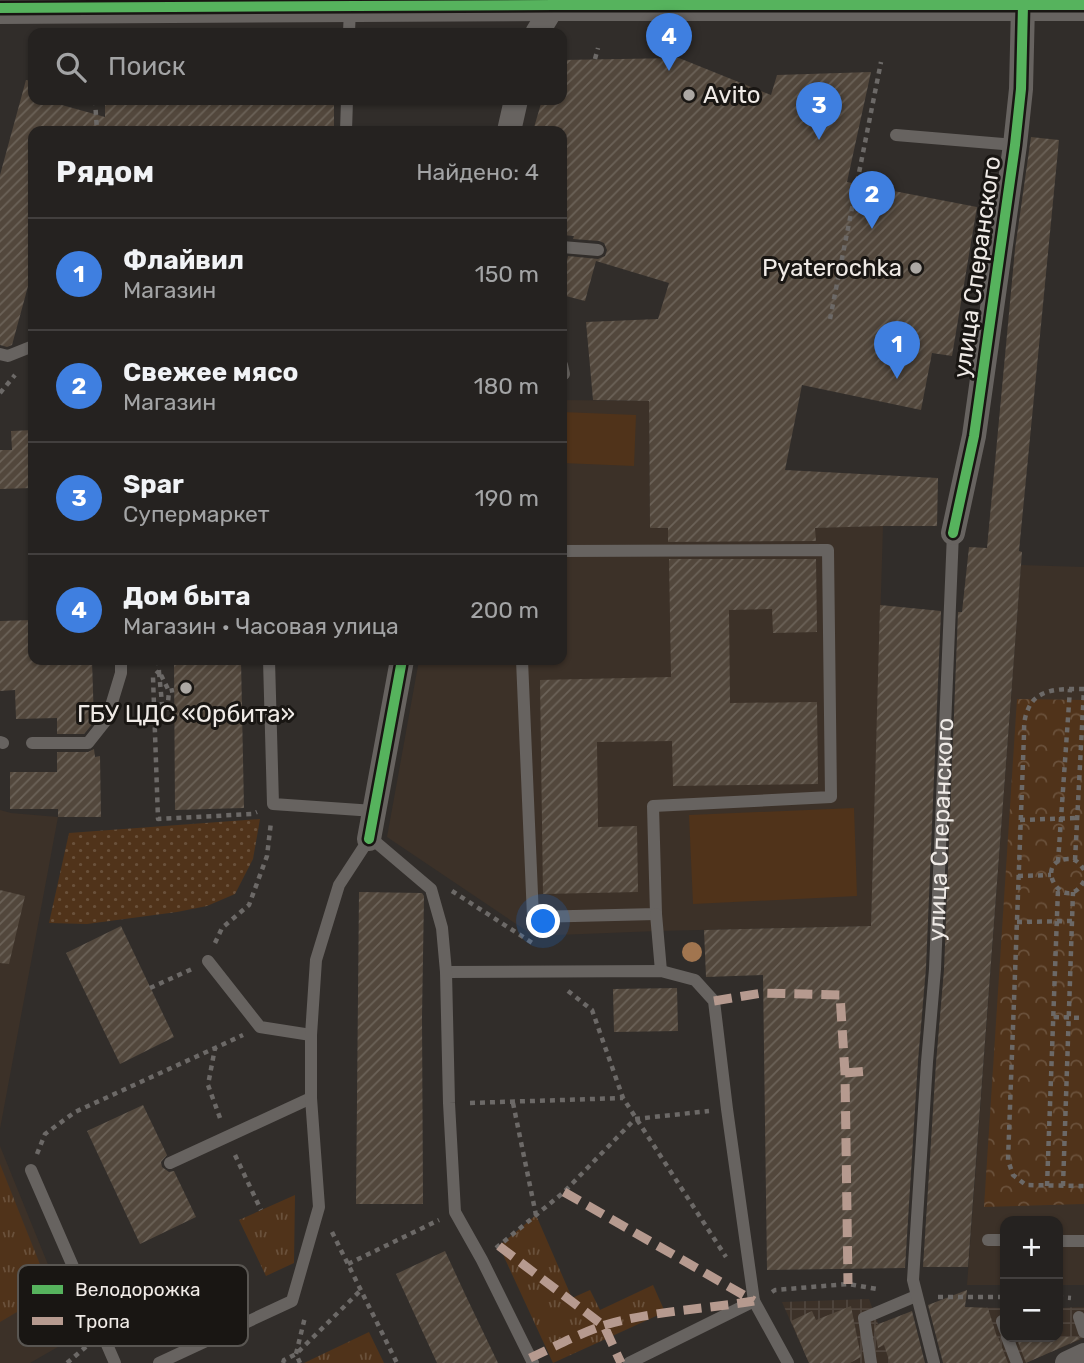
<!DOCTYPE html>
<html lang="ru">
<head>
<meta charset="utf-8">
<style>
  body { margin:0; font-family:Rubik,sans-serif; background:#2d2a29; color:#f1f3f6 }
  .controls { position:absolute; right:21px; bottom:21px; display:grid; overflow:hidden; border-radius:14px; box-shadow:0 2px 5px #0004 }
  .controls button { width:63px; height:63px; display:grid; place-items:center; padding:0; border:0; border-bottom:2px solid #423f3e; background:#252220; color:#f1f3f6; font:35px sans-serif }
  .you { position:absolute; left:544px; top:922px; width:24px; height:24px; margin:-18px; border:5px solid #fff; border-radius:50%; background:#1a73e8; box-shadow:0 0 0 10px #1a73e833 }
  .badge { display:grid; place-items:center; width:46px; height:46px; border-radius:50%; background:#b45309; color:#fff; font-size:23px; font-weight:700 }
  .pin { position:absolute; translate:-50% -58px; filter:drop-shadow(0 2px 4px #0008) }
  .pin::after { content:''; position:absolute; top:37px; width:24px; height:21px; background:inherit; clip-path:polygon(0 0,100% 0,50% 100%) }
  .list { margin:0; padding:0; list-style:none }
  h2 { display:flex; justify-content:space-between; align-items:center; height:91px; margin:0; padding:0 28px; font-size:30px }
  h2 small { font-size:23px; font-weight:400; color:#a3a4a5 }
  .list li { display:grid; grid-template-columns:46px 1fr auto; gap:21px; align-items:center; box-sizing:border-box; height:112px; padding:0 28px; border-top:2px solid #423f3e }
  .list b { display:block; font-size:26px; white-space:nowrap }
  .list p { margin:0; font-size:23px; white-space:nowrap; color:#a3a4a5 }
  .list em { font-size:23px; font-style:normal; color:#a3a4a5 }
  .icon { flex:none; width:38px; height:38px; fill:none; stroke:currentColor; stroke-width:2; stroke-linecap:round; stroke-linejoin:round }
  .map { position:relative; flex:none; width:1084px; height:1363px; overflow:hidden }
  .search { position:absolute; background:#252220; box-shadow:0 2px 5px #0004; left:28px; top:28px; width:539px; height:77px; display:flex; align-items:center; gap:18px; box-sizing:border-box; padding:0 24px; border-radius:14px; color:#a3a4a5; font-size:26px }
  .panel { position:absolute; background:#252220; box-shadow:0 2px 5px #0004; left:28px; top:126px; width:539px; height:539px; border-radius:14px }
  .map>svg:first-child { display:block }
  .built { fill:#3c3128 }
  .industrial { fill:url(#industrial-grid) }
  .grass { fill:url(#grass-dots) }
  .forest { fill:url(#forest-crowns) }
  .park { fill:url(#park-tufts) }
  .garden { fill:#50331a }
  .building { fill:url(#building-hatch) }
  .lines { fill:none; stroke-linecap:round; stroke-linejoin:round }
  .path { stroke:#6c6967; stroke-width:4.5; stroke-dasharray:5 5; stroke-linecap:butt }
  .service { stroke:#676360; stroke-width:12 }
  .minor { stroke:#676360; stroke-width:24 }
  .tertiary { stroke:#676360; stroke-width:32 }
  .quiet { stroke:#b69a8f; stroke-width:9; stroke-dasharray:18 9; stroke-linecap:butt }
  .cycleway-casing { stroke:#191613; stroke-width:15 }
  .cycleway { stroke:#56b35d; stroke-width:10 }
  .tree { fill:#a1754f }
  .poi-dot { fill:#aca8a4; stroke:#191613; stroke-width:2.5 }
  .labels { text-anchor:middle; stroke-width:6; stroke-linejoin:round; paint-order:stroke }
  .poi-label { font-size:24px; fill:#efeae6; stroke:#191613; text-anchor:start }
  .street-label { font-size:24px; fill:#efeae6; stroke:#191613 }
  .key { fill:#191613; stroke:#595652; stroke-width:2 }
  .key-label { font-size:19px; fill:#efeae6 }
</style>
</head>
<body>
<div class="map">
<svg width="1084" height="1363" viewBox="0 0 1084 1363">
  <defs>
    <pattern id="industrial-grid" width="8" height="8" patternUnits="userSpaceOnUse" patternTransform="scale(1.75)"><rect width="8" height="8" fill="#3c3128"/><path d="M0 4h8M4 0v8" fill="none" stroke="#4f453d"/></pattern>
    <pattern id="grass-dots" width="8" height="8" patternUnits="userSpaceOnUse" patternTransform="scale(1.75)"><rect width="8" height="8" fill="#50331a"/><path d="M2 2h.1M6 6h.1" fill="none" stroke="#6a513b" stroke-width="1.8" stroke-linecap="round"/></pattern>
    <pattern id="forest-crowns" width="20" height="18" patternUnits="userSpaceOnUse" patternTransform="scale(1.75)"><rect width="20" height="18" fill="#50331a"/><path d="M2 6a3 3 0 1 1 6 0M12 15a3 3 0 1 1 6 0" fill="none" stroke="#6a513b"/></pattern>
    <pattern id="park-tufts" width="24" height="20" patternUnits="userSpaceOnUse" patternTransform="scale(1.75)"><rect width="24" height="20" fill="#50331a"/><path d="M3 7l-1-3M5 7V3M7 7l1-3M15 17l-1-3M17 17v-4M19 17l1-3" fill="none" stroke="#6a513b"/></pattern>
    <pattern id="building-hatch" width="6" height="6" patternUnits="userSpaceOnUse" patternTransform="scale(1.75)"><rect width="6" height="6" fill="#52473c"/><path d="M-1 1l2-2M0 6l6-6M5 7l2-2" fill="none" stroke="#6b6258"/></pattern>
  </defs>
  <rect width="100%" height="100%" fill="#312d2a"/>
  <path class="built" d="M562,400L649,401L650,528L746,529L883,526L871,926L657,931L534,936L387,837L419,660H562Z
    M1021,565L1084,567V1285H1058V1221H1005V1285H967Z
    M0,810L11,813L58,817L0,1129Z
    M0,1146L77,1336L30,1363H0Z"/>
  <path class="industrial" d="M869,1299L878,1324L905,1314L919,1363H809L782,1302Z
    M958,1307L1005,1308V1337H1058V1308L1084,1307V1338L1025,1363H947Z"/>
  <path class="grass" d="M260,819L253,859L235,894L207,906L177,912L87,924L49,923L69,833Z"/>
  <path class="forest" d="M1017,699L1084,700V1204L984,1207Z"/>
  <path class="park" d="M0,1164L51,1292L0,1322Z
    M295,1195L294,1263L266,1276L239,1220Z
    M536,1215L572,1298L590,1290L600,1310L653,1285L665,1312L553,1363L499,1246Z
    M369,1332L384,1363H304Z"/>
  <path class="garden" d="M562,412L636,415L634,466L562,463Z
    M854,808L857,896L693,904L689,815Z"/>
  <path class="building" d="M679,58L771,95L777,75L871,72L847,182L977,207L952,356L932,353L921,410L802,385L785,470L938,478L937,526H883L815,528L816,541L668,542V528H650L649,401L593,400L586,322L658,319L669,283L596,261L585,301L562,295V279L568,256L598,259L605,256L607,250L604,243L599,241L573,239L574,236L562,235V131H533L542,100H562V60Z
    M26,80L33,81V100H44L105,117V100H334V131H33V268L12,345L7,347L0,345V175Z
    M1031,137L1059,140L1019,551L1022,552L968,1267H923L936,1063L944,970L958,612H962L969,547L987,548L1015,249Z
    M33,430V488L0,489V450H12L11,431Z
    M669,559H816L817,632L773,633L772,609L729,610L730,703L817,702L818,784L673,786L672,741L597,742L598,827L637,826L638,892L543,894L540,680L671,677Z
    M880,605L941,611L926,968L918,1061L905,1268L767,1270L763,975L706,977L704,930L871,926Z
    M33,620V660H92L94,722L84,734H57V718L16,719L15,690L0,691V621Z
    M174,660H241L244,808L175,810Z
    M94,749L95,757L100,756L101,817H58V809H10V772H57V752H88Z
    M0,890L25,896L9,964L0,963Z
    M359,892L422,893L424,896L422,1017L423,1204H356Z
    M121,926L174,1037L120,1064L66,953Z
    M677,988L678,1031L614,1032L613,989Z
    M143,1105L167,1155L161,1162L162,1167L169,1172L174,1171L196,1217L140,1244L87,1131Z
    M445,1251L465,1294L498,1363H437L396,1274Z
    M967,1290L965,1307L988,1308L997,1337H998L1008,1363H943L928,1305Z
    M851,1306L861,1357L850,1363H809L791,1321L812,1311L816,1320Z
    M912,1311L925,1363H890L884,1345L878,1348L874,1326Z
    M1016,1337H1077L1080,1339L1026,1363Z"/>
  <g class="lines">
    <path class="path" d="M595,59L598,48
      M95,100L97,131
      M830,319L881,62
      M0,393L15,375
      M158,660L159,671L153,677L158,819L252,814L257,812
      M159,672L163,714H167L169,691L174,690
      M161,675L169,691
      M1084,689C1062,689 1035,687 1027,712C1024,719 1024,727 1024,734L1008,1160L1013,1175L1026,1185L1084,1186
      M1020,820L1077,818
      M1075,860L1084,689
      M1058,862L1070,689
      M1084,870C1080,863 1075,858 1067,859C1031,862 1065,917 1084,881
      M1018,876L1051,875
      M452,891L534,944
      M1017,922L1073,921
      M215,943L222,928L249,905L267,856L271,822
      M150,988L192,969
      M568,991L592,1010L623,1098L726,1257
      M1054,1017L1084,1018
      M470,1103L623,1098
      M513,1103L536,1215
      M220,1118L208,1085L215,1048L243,1035
      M37,1154L45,1134L75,1112L215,1048
      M235,1155L261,1210
      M1047,1186L1058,889
      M1063,1186L1073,892
      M332,1232L397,1363
      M496,1248L564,1192L635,1119L709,1111
      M348,1264L439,1220
      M772,1292L775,1290L848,1284L877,1289
      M938,1297H1005
      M1058,1297L1071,1298
      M67,1363L88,1345
      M283,1363L284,1360L296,1354L361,1290
      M300,1363L296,1354L305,1317"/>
    <g class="service">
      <path d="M349,33L350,7"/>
      <path d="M346,131L347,100"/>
      <path d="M896,135L1015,145"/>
      <path d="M562,247L598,250"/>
      <path d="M0,354L8,356L33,346"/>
      <path d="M562,365L564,374"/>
      <path d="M269,660L273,804L374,811"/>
      <path d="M522,660L533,917L656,914L653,806L831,797L828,550L562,551"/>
      <path d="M0,742L3,743"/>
      <path d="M32,743H88L107,719L121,673V660"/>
      <path d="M656,914L661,971"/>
      <path d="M208,961L260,1027L311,1035"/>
      <path d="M446,972L661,971L695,980L714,1001L727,1109L754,1301L629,1363"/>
      <path d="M170,1163L311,1098"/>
      <path d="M31,1170L115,1363"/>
      <path d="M988,1240H1005"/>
      <path d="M1058,1241H1084"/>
      <path d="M754,1301L788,1363"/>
      <path d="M1079,1317L1084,1332"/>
      <path d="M1002,1321L1005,1330"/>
      <path d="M1007,1337L1017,1363"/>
      <path d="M159,1363L292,1301L319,1207L311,1098V1035L316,960L339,885L369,839L378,844L431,889L442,928L446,972L449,1103L455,1212L482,1260L533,1363"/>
      <path d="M871,1363L864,1318L916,1296"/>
      <path id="s1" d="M934,1363L913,1280L927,1062L935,969L953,533"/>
    </g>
    <path class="minor" d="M537,33L557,0
      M509,131L516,100
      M953,533L974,436L1015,145L1021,89L1023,5
      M369,839L402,660
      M1067,1363L1084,1355"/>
    <path class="tertiary" d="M0,8L554,5H1084"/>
    <path class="quiet" d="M714,1001L762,993L840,995L845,1073L848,1284
      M845,1073L869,1071
      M564,1192L754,1301
      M499,1246L604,1326L621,1363
      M530,1358C554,1347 580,1333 605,1325C653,1311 705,1309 754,1301"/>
    <g class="cycleway-casing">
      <path id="cycleway" d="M0,8L554,5H1084
        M953,533L974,436L1015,145L1021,89L1023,5
        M369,839L402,660"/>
    </g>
    <use href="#cycleway" class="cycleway"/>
  </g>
  <circle class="tree" cx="692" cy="952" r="10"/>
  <g class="poi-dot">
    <circle cx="689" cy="95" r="7"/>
    <circle cx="916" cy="268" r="7"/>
    <circle cx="186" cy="688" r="7"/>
  </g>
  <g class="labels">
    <g class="poi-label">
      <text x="703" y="103">Avito</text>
      <text x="902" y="276" text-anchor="end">Pyaterochka</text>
      <text x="186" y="722" text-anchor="middle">ГБУ ЦДС «Орбита»</text>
    </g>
    <g class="street-label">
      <text transform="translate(977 267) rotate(-82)" y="8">улица Сперанского</text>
      <text dy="8" stroke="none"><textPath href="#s1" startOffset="537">улица Сперанского</textPath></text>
    </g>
  </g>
  <rect x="18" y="1265" width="230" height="81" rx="10" class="key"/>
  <rect x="32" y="1285" width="31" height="9" fill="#56b35d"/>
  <rect x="32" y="1317" width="31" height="8" fill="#b69a8f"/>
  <g class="key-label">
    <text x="75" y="1296">Велодорожка</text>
    <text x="75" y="1328">Тропа</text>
  </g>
</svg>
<div class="controls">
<button>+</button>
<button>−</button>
</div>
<div class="you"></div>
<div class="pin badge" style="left:897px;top:379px;background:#3f7fe0">1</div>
<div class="pin badge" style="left:872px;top:229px;background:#3f7fe0">2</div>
<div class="pin badge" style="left:819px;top:140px;background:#3f7fe0">3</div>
<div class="pin badge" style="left:669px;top:71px;background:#3f7fe0">4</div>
<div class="search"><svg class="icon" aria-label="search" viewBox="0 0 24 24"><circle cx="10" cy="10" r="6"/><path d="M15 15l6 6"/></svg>Поиск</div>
<section class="panel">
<h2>Рядом<small>Найдено: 4</small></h2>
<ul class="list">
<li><span class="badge" style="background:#3f7fe0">1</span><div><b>Флайвил</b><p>Магазин</p></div><em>150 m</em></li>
<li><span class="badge" style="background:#3f7fe0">2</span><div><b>Свежее мясо</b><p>Магазин</p></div><em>180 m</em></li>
<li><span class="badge" style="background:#3f7fe0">3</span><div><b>Spar</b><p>Супермаркет</p></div><em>190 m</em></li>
<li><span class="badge" style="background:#3f7fe0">4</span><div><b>Дом быта</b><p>Магазин · Часовая улица</p></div><em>200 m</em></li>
</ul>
</section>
</div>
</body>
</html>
